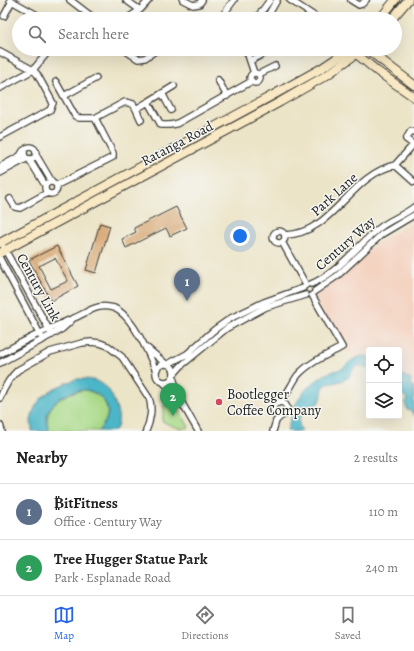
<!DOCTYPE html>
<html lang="en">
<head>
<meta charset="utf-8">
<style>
  body { margin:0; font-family:Alegreya,serif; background:#f6f6f6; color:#222 }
  .controls { position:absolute; right:12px; bottom:12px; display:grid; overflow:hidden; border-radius:4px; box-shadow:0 4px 16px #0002 }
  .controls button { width:36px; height:36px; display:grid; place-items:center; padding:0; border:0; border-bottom:1px solid #e0e0e0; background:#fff; color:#222; font:20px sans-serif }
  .you { position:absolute; left:240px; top:236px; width:14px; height:14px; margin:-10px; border:3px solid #fff; border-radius:50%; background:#1a73e8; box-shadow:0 0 0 6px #1a73e833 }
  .badge { display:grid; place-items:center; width:26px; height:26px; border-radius:50%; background:#2563eb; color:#fff; font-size:13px; font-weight:700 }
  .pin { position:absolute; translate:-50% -33px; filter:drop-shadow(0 1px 2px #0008) }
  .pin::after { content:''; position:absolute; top:21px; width:14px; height:12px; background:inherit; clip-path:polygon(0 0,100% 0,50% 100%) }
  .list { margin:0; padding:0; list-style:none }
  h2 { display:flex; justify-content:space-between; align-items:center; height:52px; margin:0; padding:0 16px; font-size:17px }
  h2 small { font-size:13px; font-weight:400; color:#767676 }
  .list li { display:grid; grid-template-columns:26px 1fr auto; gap:12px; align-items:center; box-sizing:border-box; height:56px; padding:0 16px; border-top:1px solid #e0e0e0 }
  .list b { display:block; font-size:15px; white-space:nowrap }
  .list p { margin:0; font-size:13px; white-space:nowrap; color:#767676 }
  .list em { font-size:13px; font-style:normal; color:#767676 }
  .icon { flex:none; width:22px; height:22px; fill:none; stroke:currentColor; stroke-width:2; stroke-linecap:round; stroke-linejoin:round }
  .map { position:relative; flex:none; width:414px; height:431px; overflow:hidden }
  .search { position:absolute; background:#fff; box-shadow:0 4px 16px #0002; left:12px; right:12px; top:12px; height:44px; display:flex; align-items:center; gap:10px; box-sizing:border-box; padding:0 14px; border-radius:22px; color:#767676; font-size:15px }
  .sheet { height:164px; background:#fff }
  nav { display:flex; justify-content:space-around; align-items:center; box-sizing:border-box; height:56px; border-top:1px solid #e0e0e0; background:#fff; font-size:11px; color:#767676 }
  nav a { display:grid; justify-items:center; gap:2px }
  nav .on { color:#2563eb }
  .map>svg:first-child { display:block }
  .built { fill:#f4d3c1 }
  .green { fill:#a8d987; stroke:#627a52 }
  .water { fill:#4bb6c8; stroke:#346972 }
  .building { fill:#d39c60; fill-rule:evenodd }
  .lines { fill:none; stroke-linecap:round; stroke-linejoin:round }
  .minor-casing { stroke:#3b3a36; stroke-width:8 }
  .secondary-casing { stroke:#3b3a36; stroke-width:10 }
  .minor { stroke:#fff; stroke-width:5.5 }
  .secondary { stroke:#f8e8c3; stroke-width:8 }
  .poi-dot { fill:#d1495b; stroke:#f6f6f2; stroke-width:1.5 }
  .labels { text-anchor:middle; stroke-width:3; stroke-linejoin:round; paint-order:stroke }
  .street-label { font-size:14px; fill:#1c1c1c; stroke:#f6f6f2 }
  .poi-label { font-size:14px; fill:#1c1c1c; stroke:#f6f6f2; text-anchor:start }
</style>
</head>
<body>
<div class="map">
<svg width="414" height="431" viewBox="0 0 414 431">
  <rect width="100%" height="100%" fill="#f6f6f2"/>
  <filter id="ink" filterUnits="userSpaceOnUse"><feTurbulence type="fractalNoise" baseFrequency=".025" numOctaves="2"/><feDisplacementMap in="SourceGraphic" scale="8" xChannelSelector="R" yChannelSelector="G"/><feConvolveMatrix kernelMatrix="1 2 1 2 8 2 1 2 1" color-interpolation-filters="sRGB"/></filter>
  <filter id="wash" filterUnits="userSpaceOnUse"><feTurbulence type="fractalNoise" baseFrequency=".012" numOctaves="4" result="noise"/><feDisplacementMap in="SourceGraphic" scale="16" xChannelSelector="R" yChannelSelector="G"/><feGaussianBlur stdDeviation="0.9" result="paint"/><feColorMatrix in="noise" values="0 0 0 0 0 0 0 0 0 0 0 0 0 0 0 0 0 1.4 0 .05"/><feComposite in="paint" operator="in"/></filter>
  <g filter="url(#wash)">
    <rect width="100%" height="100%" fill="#ece4c7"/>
    <path class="built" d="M414,220V387L410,384V380L399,373V350H369V357L362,356L356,358L342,347L312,295L319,292L340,277L372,247Z"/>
    <path class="green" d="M85,390C107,395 115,414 98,431H49C41,406 63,393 85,390Z
      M174,401L189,427C180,431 170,425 162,421L164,411L163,406Z"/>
    <path class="water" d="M362,356L369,357V370C364,365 356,364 352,371C351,373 350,375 349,377C344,381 336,382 330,384L329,383C317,389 327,397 316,405L315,404C305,408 294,420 302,431H287L294,407L302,394L310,385L326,374L343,368L352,360Z
      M399,373L411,380L410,384L414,387V416L411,411L407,410L405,403L407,401L406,397L402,395H399Z
      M76,379C99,378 110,384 116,407C119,416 120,423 115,431H98C102,427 108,419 108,412C108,401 96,391 86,390C71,389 50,401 47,416C46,421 48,426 49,431H32C32,426 30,421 32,416C37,394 58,386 76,379Z"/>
    <g id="blocks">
      <path class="building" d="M176,207L187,228L170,236L166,228L126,248L122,239L136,232L134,228Z
        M100,223L110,226L96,273L86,270Z
        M57,246L78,286L51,301L29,260ZM55,258L68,281L51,289L39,266Z"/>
    </g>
  </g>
  <g filter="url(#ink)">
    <use href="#blocks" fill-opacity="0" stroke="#3b3a36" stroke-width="1"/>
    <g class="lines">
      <g class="minor-casing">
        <path id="minor" d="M10,0L44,19
          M70,0L95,19
          M126,0L140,10
          M183,0L193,5L199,4L202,0
          M290,0L319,19
          M351,0L359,5L362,4L366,0
          M4,16L12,1
          M126,19L140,10L149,0
          M220,19L234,0
          M256,19L270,0
          M266,19L277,0
          M123,49L138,59L145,58L158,49
          M246,49L254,73
          M0,52L33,70L37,74L53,103L50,110L0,137
          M250,61L273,49
          M250 78a5 5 0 1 1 10 0a5 5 0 1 1-10 0Z
          M259,74L275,66
          M218,80L227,96
          M56,82L75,116L79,118H95
          M0,88L33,70L47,53L52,49
          M162,93L171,110
          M64,96L96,78
          M148,102L174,86
          M136,109L141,120
          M414,132L411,131L406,139L414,145
          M24 153a6 6 0 1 1 12 0a6 6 0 1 1-12 0Z
          M36,155L52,182
          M29,159L45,185
          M395,165L413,145
          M395,165L414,182
          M0,167L20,156L23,151
          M0,173L26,159
          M45 188a6 6 0 1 1 12 0a6 6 0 1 1-12 0Z
          M57,185L113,157V153L95,118L125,102L133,104L136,109L148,102L161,125H169L176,124L252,81
          M10,199L15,207L20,208L47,193
          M273 237a6 6 0 1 1 12 0a6 6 0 1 1-12 0Z
          M285,235C333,234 350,175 395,165
          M282,242L306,285
          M4,248L52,335
          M0,259L43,340
          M311,284C338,273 355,248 377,230C388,220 403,216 414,207
          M315,291L337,276L382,234L414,215
          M146,347L166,364
          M0,354C25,340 48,329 74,318C82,315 90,309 99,307C104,306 110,307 114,308C132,315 149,354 156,371
          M0,363L62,329L71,321
          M156 373a9 9 0 1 1 18 0a9 9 0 1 1-18 0Z
          M168,364L187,354L214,330L231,318L264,302L303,288
          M174,374L182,365L227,328L266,307L306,295
          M173,377L179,398L198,431
          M163,382L178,396
          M0,398C4,388 9,378 18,370L50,352L82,343L91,342L100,343L108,346L122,357L149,398C153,407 150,422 146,431
          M273 409a7 7 0 1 1 14 0a7 7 0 1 1-14 0Z
          M278,403C287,397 291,384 298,375C310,362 327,355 342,347L312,295
          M0,425L2,431
          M273,431L276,421L281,416"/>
      </g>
      <g class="secondary-casing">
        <path id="secondary" d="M380,19L395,0
          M392,19L408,0
          M367,49L414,85
          M354,52L377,71L414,97
          M0,243L275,94L322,68L350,49
          M0,253L280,102L327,75L363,49"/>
      </g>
      <use href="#minor" class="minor"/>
      <use href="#secondary" class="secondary"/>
    </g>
  </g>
  <circle class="poi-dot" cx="219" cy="402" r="4"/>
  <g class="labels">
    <g class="street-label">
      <text transform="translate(177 143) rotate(-28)" y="5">Ratanga Road</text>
      <text transform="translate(334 194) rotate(-42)" y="5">Park Lane</text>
      <text transform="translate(345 243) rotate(-41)" y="5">Century Way</text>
      <text transform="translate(39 287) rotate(61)" y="5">Century Link</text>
    </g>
    <g class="poi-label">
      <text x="227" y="399">Bootlegger<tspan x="227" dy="16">Coffee Company</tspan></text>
    </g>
  </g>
</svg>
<div class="controls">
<button><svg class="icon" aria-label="locate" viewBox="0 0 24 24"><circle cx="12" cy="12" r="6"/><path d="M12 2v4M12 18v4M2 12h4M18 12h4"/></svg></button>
<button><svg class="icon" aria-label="layers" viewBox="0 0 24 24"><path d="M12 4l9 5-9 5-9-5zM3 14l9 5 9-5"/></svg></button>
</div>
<div class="you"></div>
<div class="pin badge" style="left:187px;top:301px;background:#5c6f8a">1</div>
<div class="pin badge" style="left:173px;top:416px;background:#2e9e5b">2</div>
<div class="search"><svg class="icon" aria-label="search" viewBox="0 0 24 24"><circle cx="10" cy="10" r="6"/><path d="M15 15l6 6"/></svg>Search here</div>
</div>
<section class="sheet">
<h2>Nearby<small>2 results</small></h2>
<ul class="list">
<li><span class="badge" style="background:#5c6f8a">1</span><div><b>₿itFitness</b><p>Office · Century Way</p></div><em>110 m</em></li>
<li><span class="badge" style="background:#2e9e5b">2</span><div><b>Tree Hugger Statue Park</b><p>Park · Esplanade Road</p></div><em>240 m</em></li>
</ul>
</section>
<nav>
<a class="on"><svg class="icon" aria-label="map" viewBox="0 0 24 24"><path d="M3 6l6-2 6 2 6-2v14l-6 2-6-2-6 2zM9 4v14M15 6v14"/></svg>Map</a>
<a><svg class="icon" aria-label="directions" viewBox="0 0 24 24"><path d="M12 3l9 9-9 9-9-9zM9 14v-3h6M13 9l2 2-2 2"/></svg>Directions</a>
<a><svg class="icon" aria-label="saved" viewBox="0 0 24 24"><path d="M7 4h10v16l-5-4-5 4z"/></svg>Saved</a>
</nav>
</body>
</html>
